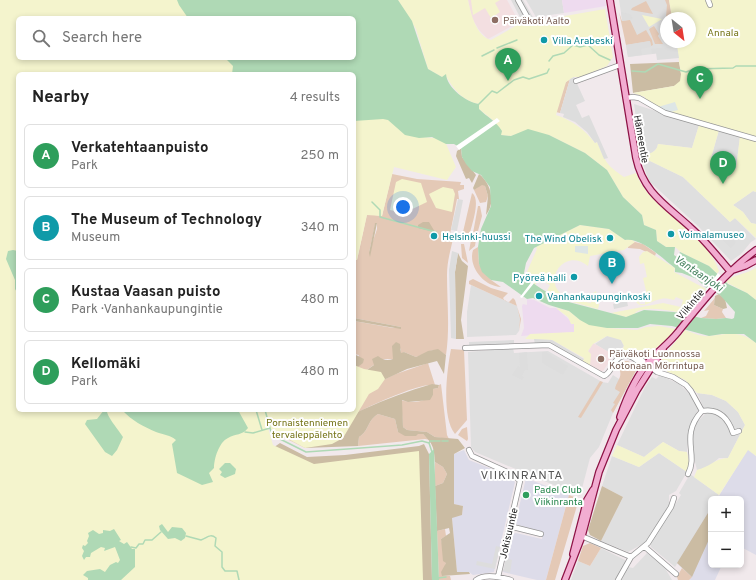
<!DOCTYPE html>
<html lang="en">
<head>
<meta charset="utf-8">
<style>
  body { margin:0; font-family:Overpass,sans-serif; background:#f2f2f2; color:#222 }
  .controls { position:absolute; right:12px; bottom:12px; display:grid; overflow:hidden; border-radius:6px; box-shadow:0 2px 6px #0003 }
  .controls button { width:36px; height:36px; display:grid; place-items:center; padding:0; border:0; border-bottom:1px solid #e0e0e0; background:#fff; color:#222; font:20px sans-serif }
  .compass { position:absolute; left:660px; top:12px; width:36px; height:36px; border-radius:50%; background:#fff; box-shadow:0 2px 6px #0003; rotate:150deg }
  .you { position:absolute; left:403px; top:207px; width:14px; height:14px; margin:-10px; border:3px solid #fff; border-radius:50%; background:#1a73e8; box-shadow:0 0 0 6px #1a73e833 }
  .badge { display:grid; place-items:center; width:26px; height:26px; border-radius:50%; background:#0b8043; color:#fff; font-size:13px; font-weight:700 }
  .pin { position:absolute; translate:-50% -33px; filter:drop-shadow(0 1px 2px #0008) }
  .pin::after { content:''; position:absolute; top:21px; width:14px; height:12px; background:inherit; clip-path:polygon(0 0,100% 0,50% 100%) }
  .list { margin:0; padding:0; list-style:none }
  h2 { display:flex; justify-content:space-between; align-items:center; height:52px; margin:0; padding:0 16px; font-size:17px }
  h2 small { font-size:13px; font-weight:400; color:#767676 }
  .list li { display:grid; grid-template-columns:26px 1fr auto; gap:12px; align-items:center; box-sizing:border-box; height:64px; margin:0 8px 8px; padding:0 8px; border:1px solid #e0e0e0; border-radius:6px }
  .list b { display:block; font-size:15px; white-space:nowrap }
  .list p { margin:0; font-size:13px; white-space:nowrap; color:#767676 }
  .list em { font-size:13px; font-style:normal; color:#767676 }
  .icon { flex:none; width:22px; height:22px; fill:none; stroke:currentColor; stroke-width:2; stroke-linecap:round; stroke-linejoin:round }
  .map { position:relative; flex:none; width:756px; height:580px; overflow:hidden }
  .search { position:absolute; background:#fff; box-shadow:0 2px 6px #0003; left:16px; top:16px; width:340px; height:44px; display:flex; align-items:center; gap:10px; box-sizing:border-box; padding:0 14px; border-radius:6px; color:#767676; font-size:15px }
  .panel { position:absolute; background:#fff; box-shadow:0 2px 6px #0003; left:16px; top:72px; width:340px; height:340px; border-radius:6px }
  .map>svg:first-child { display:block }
  .residential { fill:#dfdfdf }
  .commercial { fill:#eedbef }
  .industrial { fill:#dddce9 }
  .education { fill:#f3dfe1 }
  .grass { fill:#e4c9b6; fill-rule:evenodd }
  .forest { fill:#cbbca3 }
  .park { fill:#f4f4cd }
  .parking { fill:#ddd }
  .plaza { fill:#dee6e6 }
  .water { fill:#afd9b5; fill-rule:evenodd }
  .pier { fill:#fff }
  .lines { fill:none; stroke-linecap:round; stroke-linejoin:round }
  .stream { stroke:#afd9b5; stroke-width:1.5 }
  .minor-casing { stroke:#959595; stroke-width:6 }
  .major-casing { stroke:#8d1245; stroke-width:8 }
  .minor { stroke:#fff; stroke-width:4.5 }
  .major { stroke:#f2add1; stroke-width:5.5 }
  .education-dot { fill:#8d6e63; stroke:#fff; stroke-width:1.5 }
  .culture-dot { fill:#0f9aa8; stroke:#fff; stroke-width:1.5 }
  .leisure-dot { fill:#2e9e5b; stroke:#fff; stroke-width:1.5 }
  .labels { text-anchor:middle; stroke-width:4; stroke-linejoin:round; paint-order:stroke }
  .education-label { font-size:10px; fill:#785e54; stroke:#fff; text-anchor:start }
  .park-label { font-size:10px; fill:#767519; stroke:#fff }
  .culture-label { font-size:10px; fill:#0d838f; stroke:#fff; text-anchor:start }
  .street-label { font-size:10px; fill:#212121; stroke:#fff }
  .leisure-label { font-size:10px; fill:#27864d; stroke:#fff; text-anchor:start }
  .water-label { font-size:11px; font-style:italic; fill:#46825f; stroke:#fff }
  .quarter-label { font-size:12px; letter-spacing:1px; fill:#545454; stroke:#fff }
</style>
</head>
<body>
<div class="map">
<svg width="756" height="580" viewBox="0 0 756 580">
  <rect width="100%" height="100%" fill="#f1e9ec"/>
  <path class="residential" d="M526,0H562L564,13L536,17Z
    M619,0H669L672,18H666V42H676L677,51L628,57Z
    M634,104L699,125L692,148L658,144L657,148L646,159L642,160Z
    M719,130L740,136L736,169L731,167L715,165L711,158Z
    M650,161L683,177L730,222L735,218L756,239L751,242L741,254L731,261L698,226L649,181L643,164Z
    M753,191L756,192V224L751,223L743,212L733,205Z
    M471,285L517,306L520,319L519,331L516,335L467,337V312Z
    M607,336L616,337L621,340L624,346L615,356L595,344Z
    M513,348L514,353L548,351L602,382L608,383L613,375L628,385L613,413L599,447L590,458L580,496L475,452L471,447L468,352Z
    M660,375L679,384L695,399L699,408L689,428L687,452L679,451L663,442L644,457L617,445L645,387L652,377L656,379Z
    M697,393L712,395L726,401L738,412L745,425L728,458H719L707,468L697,470L692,450V437L697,422L706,413Z
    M659,453L687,472L676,491L669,495V507L646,542L628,552L601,541L623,497L602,486L612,456L639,467Z
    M690,474L719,495L717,499H711V508L675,567L651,547L650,544L681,495L679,493Z
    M601,548L625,560V564L617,580H571L578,561L590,566Z
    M647,553L665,568L672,580H621L628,567L633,568Z"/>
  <path class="commercial" d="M562,0H605L606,6L564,13Z
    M527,299L534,300L550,308H556L574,324V332L521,336L524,328L522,306L523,304L527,305Z"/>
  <path class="industrial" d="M748,449L756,456V555L741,547V499H717Z
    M464,450L469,460L507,475L515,482L494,572L473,575L469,572H457L452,517L462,515L463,506L454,504V454Z
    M526,478L569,495L546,580H537L503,572L513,534L516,533L542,539L543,532L515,524Z
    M711,508V565H722L715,580H689L691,577L677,563Z"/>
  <path class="education" d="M468,0H507L519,22L488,39L479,30L472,18Z
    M593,343L614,355L603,371H598L590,366L588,352Z"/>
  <path class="grass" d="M665,0H669L672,17H666L667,5Z
    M646,1L653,14L631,10L632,8Z
    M619,12L622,21L630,20L637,35L646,30L652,40L653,45L651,46L650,41L626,45Z
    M654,26L659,34L658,36L663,44H655L649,29Z
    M570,79L560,113L548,110L566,82Z
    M392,174L417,179L461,182L460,185H464V189L458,191L459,199H457L450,234L454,235C451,248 447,261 447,275C447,302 450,328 446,355C432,345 431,352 416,357L404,352L401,354V348L394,359H382L364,372L355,369L359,355L354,354V321L393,328L401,327L354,318V260H357L367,214L382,216ZM377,223V229L369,253L375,224Z
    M482,184L485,186L488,196L486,202L480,203L474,190Z
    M472,193C481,199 472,224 470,233L465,234L463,232Z
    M478,206H480L482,216L478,231L473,233Z
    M477,233L475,246L469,251L472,235Z
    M627,240L643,244L656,253L655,256L640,249L628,248Z
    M461,244H464L468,263L462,258Z
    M478,247L479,264L491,280L501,287C483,286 468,266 473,250Z
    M473,279L491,288L508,293L503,298L505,301L509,302L513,298L515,300L521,319L519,331L520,319L517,306L469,284V281Z
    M715,298L714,305L723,309L722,312L726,318L716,319L701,318L706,316L709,310L704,311Z
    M451,349L464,350L467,420L455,434C441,417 447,369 451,349Z
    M624,361H628L638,367L613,413L611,410L615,404L613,403L620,392L615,389C616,382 622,378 620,371L617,368L619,365Z
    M428,363L435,385C412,382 323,429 300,443L305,448L275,433L268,410H354V394L396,374Z
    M600,381L603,382L581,418L578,417Z
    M441,384L447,435L449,439L435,437L427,432L407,430L403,427L401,400C414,404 423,402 433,395V389L438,388L439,385Z
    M378,414L395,419L398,432L423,434L430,440L425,439L358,446L359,437C370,430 366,422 378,414Z
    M467,427L468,439L467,441L458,435L462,429Z
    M435,462L443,467L447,474L443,483L435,486Z
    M569,495L579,499L555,580H546Z
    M445,529L446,536L441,539L446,563L442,576H450L451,580H439L437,531Z
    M590,543L601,548L590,566L578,561L583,546Z
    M682,568L692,577L689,580H678L677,577Z"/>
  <path class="forest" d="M679,62L681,74L699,71L674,86L633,93L630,64Z
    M461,148L462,157L476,175L472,183L469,178L466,179L456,156L457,151Z
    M479,174C491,183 496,203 486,215L488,196L485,186L482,185L474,190L473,188Z
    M423,222H429L435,232L418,228V225Z
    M375,223H377L370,257L369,253Z
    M458,253L462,261L468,266L461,320L464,339H456L455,272Z
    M719,294L725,299L727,308L723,309L714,305L715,296Z
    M354,318L401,327V329L354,321Z
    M396,342L400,344L401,353L404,352L416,357L428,351L438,349L446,355L444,374L437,361L407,369L354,394V354L364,359L363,363L355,369L364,372L374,365L372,359L378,356C383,360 387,361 393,359L392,346Z
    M432,384L439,385L438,388L433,389V395L430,400L408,402L402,400L403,427L407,430L427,432L435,437L458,439L465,448L454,454V504L463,506L462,515L452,518L457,572H469L470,574L442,576L441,572L446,563L443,561L441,539L450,533L449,528L437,531L435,486L443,483L447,474L443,467L435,462C434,447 433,444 423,434H418L416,436H405L398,432L395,419L378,414C366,422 370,430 359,437L358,446L305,448L300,443C341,418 386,397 432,384Z
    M280,443L307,457L345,455L419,446L424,444L429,454L432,580H423L359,477L263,455Z
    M602,486L623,497L601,541L590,535L588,530Z
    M711,508V535L692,577L677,563Z"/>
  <path class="park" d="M0,0H217L235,18H18V58H275L322,74H18V410H354V365L364,369L381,372L385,379L378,389L369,394L343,438L332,444L305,448L268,428L273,445L314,464L419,451L423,580H0Z
    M398,0H468C471,14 476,36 491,40L519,24L605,9L613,57L607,66L581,77H574L566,82L556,115C573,121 584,129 595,143L597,142C606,162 605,164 624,177L636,173C646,200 674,216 694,233L693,235C706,248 713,255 719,271L717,274L709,266L682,253L675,247H666L657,241L656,230L644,225L642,215L623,197L607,170L585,153L549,135L523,132L511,136L501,135L494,121L479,109V104C464,102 453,89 446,76L442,77L428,69L416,29Z
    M471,0H500L495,3L500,12L491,18L485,8L473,15Z
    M669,0H756V137L670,112L667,113L645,100V97L633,93L674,86L680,81L681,74L676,42H690V18H672Z
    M642,15L662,19L649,27Z
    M373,109L423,137L444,139L456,167L447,180L394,167L382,216L367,215L357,260H354V111Z
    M699,125L719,130L711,158L715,165L725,164L736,169L740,136L756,141V192L753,191L733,205L743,212L751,223L756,224V238L735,218L730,222L683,177L650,161L643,164L642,160L646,159L648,154C654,152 657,150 658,144L692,148Z
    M402,179L421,183L427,202L404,213L390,210L396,182Z
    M443,187L453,189L455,194L452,212L436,208L429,194Z
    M580,225L609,229L625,240L631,239L635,242L624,250L590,256L588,266C564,246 540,283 565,296C571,299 578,296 584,298L586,302L591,303L592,294L596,291L599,305L598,309L565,300L547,291L550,285L539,279L536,284H534L526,274L537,249L536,247Z
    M647,251L675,268L674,272L706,289L695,300L686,314C675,311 646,305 636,312C635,313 634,315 633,316L626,317L611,313L663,303L681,307L683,300L676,297L674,300C670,299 665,298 661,299C652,300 643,310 636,302L638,300L640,304H645V299L642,296L647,295L643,278L647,277L644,263L640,264L639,257L643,252Z
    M756,268V300L747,293L726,282C731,275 747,274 756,268Z
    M556,308L569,311L580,320L607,328L637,330L646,327L659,326L676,329L669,338L646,356L626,351L620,353L624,346L621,340L607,336L593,344L588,351L591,354L590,366L582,361L584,358L552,340L525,339L530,334L574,332V324H571L568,317Z
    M685,330C692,333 702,337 709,336C729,334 739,330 756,343V456L748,450L719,495L694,477L697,470C710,467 715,458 728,458L745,425L738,412L726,401L712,395L697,393L685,380L662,369L659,366V362Z
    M663,442L679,451L687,452L689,462L687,472L659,453L639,467L612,456L617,445L644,457Z"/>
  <path class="parking" d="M511,0H523L534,19L522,21Z
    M621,12L630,14L633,19L622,21Z
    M650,41L651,47L641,49L642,55L628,57L626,45Z
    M677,46L679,58L657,60L656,53L652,54L651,49Z
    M574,77L585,101L576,105L582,118L589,115L608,158L604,159L597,142L595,143L587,132L575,122L563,117L564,114L560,113L570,79Z
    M458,199L463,200L457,231L451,230Z
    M725,231L736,242L731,248L720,237Z
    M452,251L458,253L455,272L456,339L451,338L449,270Z
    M627,301L628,306L614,309L613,304Z
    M534,339L552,340L584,359L581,363L552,346L535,345Z
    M514,340V343L469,346V342Z
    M527,352L528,370H525L522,376L524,377L522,380L512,375L518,366L520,367L519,353Z
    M542,352H546L568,366L563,375L542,363Z
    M496,546L500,547L495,569L476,565L477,561L492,564Z
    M506,558L512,560L510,573L503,571Z"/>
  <path class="plaza" d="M675,102L678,110L667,113L658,107Z
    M575,246H588V254L575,252Z"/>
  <path class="water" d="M177,0H398L412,21L428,69L442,77L446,74C447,88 466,102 479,104V109C487,117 496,121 502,131L501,135L511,136L528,129L549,135L585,153L607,170L623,197L642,215L644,225L656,230L657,241L666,247H675L674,255L677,257L680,252L709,266L728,284L747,293L756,300V343L744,334H722L709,336L672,326L650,324L638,328H607L589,325L580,320L569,311L549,305L533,298L527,299L503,282L491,280L482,272L479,264L478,247L481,229L491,206L490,187L481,175L472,171L466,164L462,157L461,148L454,144H446L432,137L419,138L405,135L388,120L383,119L354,121V74H232L233,66L225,58H354V18H188L179,5ZM580,225L609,229L625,240C641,237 663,259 675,268V272L682,273L697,279L705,287L720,295L735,312L734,318L732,319L726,318L716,319L701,318L674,312L644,310L626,317L561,300C549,292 533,287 524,273L526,263L534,248Z
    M13,250L18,251V294L15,289V280L6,259L8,251Z
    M104,410H107C106,416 119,430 123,437L117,450L112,456L105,452L85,424L87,420L97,419Z
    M122,410H238L248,428C242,436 236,433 228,438C219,442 214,459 214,468L209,473L213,482L202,485L177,473L172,444L176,440C170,435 164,435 156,432C144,427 131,420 122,410Z
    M434,449L439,580H432L429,454Z
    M225,463H230L236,469L235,474L225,478L220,475L222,472L219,469Z
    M162,524L168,532L172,527L182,528L186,533L185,538L181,541L175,538L168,539L160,530L159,526Z
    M114,529L121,540L119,541L124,544L127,542L132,549H135V567L121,580H88V578L83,575L87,571L100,569L105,572L110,565L116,562L118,563L120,560L115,547L104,551L105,548L101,547L91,553L90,557H86L84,560L82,556L84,551L82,548L83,545L85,546L88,543L87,541L89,536L88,533L93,530L99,534L103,533V530L110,531Z"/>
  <path class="pier" d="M497,118L500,121L459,150L456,146Z
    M718,273L726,281L714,296L706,289Z
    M533,280L535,282L522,298L520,297Z"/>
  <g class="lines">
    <path class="stream" d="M497,48L517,40
      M482,56L494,50
      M549,61L553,56L564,53L573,45L580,47L588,45L599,55L610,60
      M632,71L645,72L658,64L686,72L694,69L733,68L736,66H756
      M479,104L492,91L497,93L514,80L523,77L529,79L547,73L549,69
      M372,202L380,210V217L436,232
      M256,410L262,430
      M265,410L272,435L306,452L402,445L422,441L429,443L432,452
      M245,432L253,433L270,428
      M442,441H448
      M429,443L430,441H440
      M186,536L201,540C207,538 210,533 216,538L215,546L222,552V567L225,571H237L239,580
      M131,547L136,548L139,544H143L145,540H152L161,532
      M438,578L446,577"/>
    <g class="minor-casing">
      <path id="minor" d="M518,0L528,18
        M708,0L710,5
        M576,81L620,65
        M626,98L633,97L639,98L665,113L756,139
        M465,348L549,345L604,376C613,372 612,359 623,356C633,353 639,365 648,367
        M636,359H640L657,372L673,377L686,385L691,391L702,411C679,436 699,454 688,474
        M702,411C719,408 728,418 733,433L739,431
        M469,450L472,456L514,475L520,481L498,577
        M509,526L541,534
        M579,535L631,557
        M645,547L676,574
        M476,580C485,573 501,577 511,580
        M618,580L631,557L648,543L671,507L674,498"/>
    </g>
    <g class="major-casing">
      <path id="major" d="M610,0L636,158C643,192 666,205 690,227C705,240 717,256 730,271
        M730,271L745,266L756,260
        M620,417C627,396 637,374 652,358C661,349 670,342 678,332C702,302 725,273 756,250
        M573,554L587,500L593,490
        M565,580L582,536L599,472L616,430L637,390L663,349"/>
    </g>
    <use href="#minor" class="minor"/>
    <use href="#major" class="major"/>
  </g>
  <g class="education-dot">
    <circle cx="495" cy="20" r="4"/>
    <circle cx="601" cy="359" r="4"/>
  </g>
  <g class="culture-dot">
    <circle cx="544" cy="40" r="4"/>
    <circle cx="671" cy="234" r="4"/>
    <circle cx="434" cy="236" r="4"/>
    <circle cx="610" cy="238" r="4"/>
    <circle cx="574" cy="277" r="4"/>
    <circle cx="539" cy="296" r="4"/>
  </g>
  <circle class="leisure-dot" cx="526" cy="495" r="4"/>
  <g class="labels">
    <g class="education-label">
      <text x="503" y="24">Päiväkoti Aalto</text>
      <text x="609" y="357">Päiväkoti Luonnossa<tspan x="609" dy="12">Kotonaan Mörrintupa</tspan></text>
    </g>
    <g class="park-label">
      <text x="723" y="36">Annala</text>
      <text x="307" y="426">Pornaistenniemen<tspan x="307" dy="12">tervaleppälehto</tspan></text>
    </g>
    <g class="culture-label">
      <text x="552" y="44">Villa Arabeski</text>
      <text x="679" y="238">Voimalamuseo</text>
      <text x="442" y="240">Helsinki-huussi</text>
      <text x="602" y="242" text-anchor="end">The Wind Obelisk</text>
      <text x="566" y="281" text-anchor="end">Pyöreä halli</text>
      <text x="547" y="300">Vanhankaupunginkoski</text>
    </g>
    <g class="street-label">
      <text transform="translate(642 139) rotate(80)" y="4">Hämeentie</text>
      <text transform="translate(690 304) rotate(-50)" y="4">Viikintie</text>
      <text transform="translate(508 533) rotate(-77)" y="4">Jokisuuntie</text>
    </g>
    <g class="leisure-label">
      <text x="534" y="493">Padel Club<tspan x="534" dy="12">Viikinranta</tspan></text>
    </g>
    <g class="water-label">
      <text transform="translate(699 273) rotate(34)" y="4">Vantaanjoki</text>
    </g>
    <g class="quarter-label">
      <text x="522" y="479">VIIKINRANTA</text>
    </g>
  </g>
</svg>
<div class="controls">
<button>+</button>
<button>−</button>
</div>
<svg class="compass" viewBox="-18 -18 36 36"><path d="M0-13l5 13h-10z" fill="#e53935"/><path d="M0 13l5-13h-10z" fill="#767676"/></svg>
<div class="you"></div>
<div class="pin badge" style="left:508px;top:81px;background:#2e9e5b">A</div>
<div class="pin badge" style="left:612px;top:284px;background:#0f9aa8">B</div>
<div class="pin badge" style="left:700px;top:99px;background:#2e9e5b">C</div>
<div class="pin badge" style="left:723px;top:184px;background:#2e9e5b">D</div>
<div class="search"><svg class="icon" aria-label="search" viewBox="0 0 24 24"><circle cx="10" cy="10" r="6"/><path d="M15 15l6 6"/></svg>Search here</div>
<section class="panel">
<h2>Nearby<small>4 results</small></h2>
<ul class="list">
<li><span class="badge" style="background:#2e9e5b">A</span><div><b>Verkatehtaanpuisto</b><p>Park</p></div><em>250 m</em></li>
<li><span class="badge" style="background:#0f9aa8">B</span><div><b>The Museum of Technology</b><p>Museum</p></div><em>340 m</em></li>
<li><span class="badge" style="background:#2e9e5b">C</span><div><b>Kustaa Vaasan puisto</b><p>Park · Vanhankaupungintie</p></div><em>480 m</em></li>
<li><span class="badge" style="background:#2e9e5b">D</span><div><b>Kellomäki</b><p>Park</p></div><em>480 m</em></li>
</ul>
</section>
</div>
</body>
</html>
